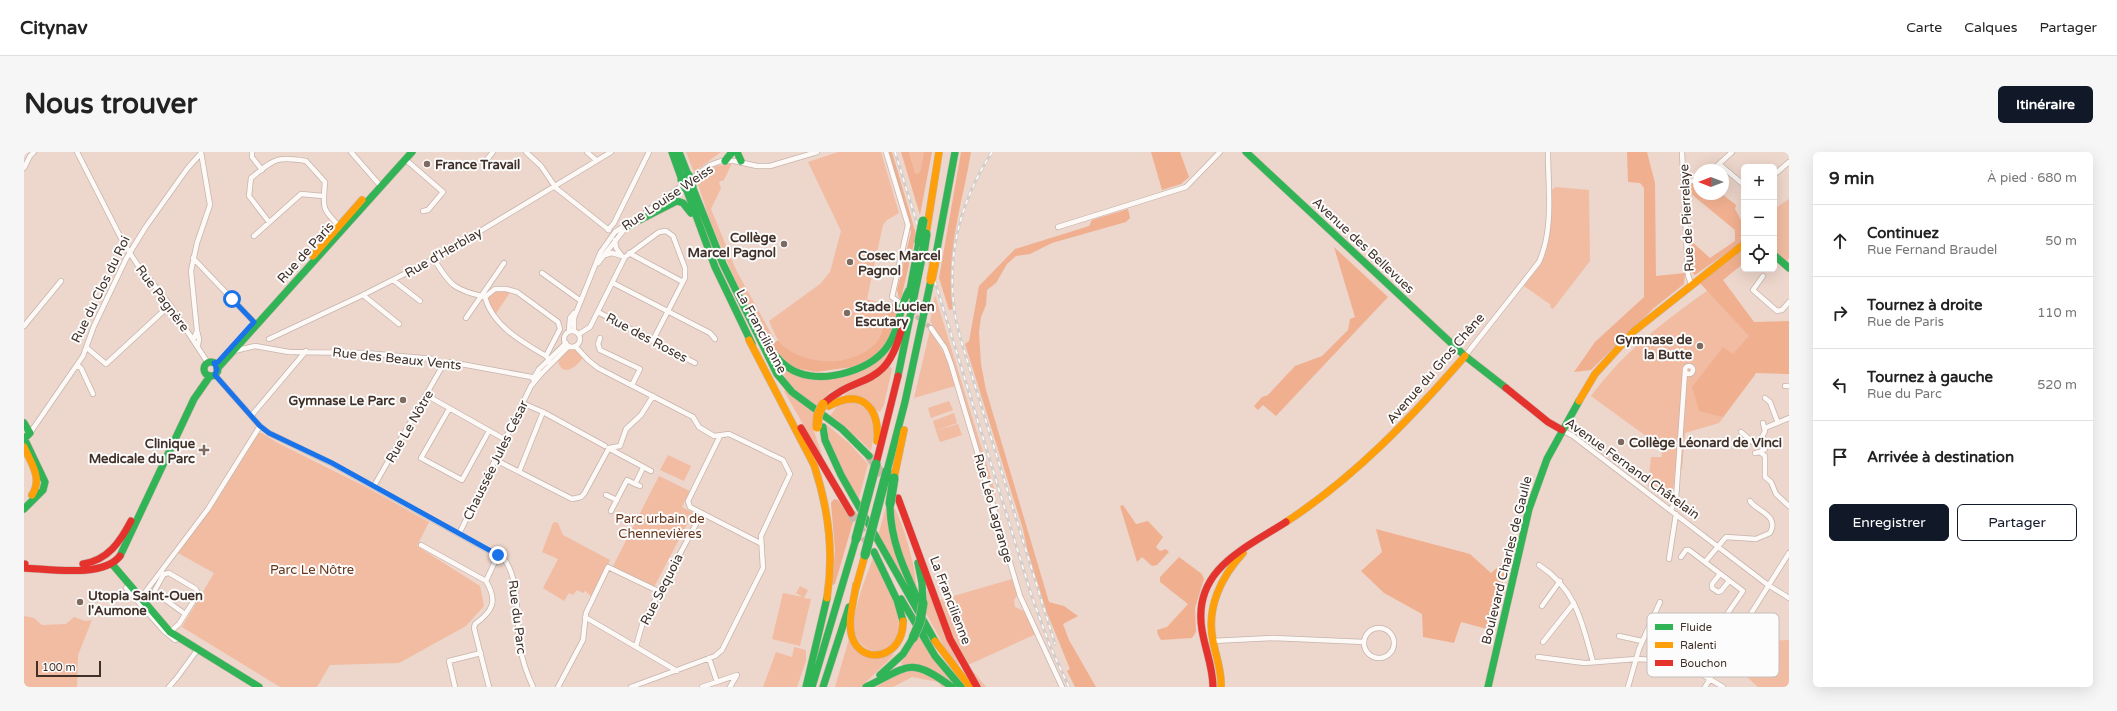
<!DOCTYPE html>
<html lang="fr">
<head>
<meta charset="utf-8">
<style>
  body { margin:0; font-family:"Varela Round",sans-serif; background:#f6f6f6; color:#222 }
  .controls { position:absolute; right:12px; top:12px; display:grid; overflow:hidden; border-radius:6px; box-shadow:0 4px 16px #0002 }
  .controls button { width:36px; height:36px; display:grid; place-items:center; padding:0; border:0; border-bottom:1px solid #e0e0e0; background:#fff; color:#222; font:20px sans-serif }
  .compass { position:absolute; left:1669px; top:12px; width:36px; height:36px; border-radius:50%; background:#fff; box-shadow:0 4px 16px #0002; rotate:270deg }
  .scale { position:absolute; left:12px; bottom:10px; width:65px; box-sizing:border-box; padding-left:4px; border:2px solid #403028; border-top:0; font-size:11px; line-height:14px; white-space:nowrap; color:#403028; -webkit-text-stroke:3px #fcfcfc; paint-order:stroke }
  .stop { position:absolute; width:12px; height:12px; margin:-9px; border:3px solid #1a73e8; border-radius:50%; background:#fff }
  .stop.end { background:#1a73e8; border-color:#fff; box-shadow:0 1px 4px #0008 }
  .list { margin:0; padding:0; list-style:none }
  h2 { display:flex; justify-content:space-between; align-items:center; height:52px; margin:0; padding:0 16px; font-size:17px }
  h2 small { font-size:13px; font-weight:400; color:#767676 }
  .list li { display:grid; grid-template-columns:26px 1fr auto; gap:12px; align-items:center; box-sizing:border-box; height:72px; padding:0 16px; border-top:1px solid #e0e0e0 }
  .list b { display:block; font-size:15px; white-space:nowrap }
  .list p { margin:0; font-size:13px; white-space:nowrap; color:#767676 }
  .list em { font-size:13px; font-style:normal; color:#767676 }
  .actions { display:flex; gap:8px; padding:12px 16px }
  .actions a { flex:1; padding:9px 0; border:1px solid #111827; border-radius:6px; text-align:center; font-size:14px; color:#111827 }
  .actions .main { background:#111827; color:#fff }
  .icon { flex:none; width:22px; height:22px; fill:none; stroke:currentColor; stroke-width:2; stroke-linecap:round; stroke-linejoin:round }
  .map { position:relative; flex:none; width:1765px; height:535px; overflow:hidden; border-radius:6px }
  header { display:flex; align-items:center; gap:24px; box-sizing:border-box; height:56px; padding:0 20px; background:#fff; border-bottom:1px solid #e0e0e0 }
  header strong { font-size:19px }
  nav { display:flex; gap:22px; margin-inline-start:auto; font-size:14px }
  .intro { display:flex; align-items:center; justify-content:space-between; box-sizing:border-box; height:96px; padding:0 24px }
  h1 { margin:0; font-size:28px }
  .button { padding:10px 18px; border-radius:6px; background:#111827; color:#fff; font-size:14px; font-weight:700 }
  main { display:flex; gap:24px; padding:0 24px }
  aside { flex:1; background:#fff; border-radius:6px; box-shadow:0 4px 16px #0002 }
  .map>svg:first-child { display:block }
  .green { fill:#f1bca2 }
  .forest { fill:#f0b090 }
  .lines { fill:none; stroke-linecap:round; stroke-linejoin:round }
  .street-tunnel { stroke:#cab5aa; stroke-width:4.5; stroke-dasharray:4.5 2; stroke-linecap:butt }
  .highway-tunnel { stroke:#cab5aa; stroke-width:9; stroke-dasharray:9 4.5; stroke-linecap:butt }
  .street-casing { stroke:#c6b4ac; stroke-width:6 }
  .fast-casing { stroke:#c6b4ac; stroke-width:8 }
  .slow-casing { stroke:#c6b4ac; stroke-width:8 }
  .jam-casing { stroke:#c6b4ac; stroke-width:8 }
  .street { stroke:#fcf9f7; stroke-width:4.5 }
  .fast { stroke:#30b455; stroke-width:7 }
  .slow { stroke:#ff9f0a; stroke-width:7 }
  .jam { stroke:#e5322d; stroke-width:7 }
  .rail-casing { stroke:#d4cecb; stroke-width:3 }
  .rail { stroke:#fcfcfc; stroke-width:1.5; stroke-dasharray:4.5; stroke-linecap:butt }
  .fast-bridge-casing { stroke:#c6b4ac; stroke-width:10; stroke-linecap:butt }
  .slow-bridge-casing { stroke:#c6b4ac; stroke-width:10; stroke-linecap:butt }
  .fast-bridge { stroke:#30b455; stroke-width:9 }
  .slow-bridge { stroke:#ff9f0a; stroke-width:9 }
  .route { stroke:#1a73e8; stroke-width:5 }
  .poi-dot { fill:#7d6a61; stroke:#fcfcfc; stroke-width:1.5 }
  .labels { text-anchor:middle; stroke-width:4; stroke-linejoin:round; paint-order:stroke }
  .poi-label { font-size:13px; font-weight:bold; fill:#403028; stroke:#fcfcfc; text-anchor:start }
  .street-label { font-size:13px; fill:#403028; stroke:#fcfcfc }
  .park-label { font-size:13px; fill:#66351b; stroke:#fcfcfc }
  .key { fill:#fcfcfc; stroke:#c4bfbc; stroke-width:1 }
  .key-label { font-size:11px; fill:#403028 }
</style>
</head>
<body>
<header>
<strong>Citynav</strong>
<nav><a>Carte</a><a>Calques</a><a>Partager</a></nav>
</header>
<div class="intro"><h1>Nous trouver</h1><a class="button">Itinéraire</a></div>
<main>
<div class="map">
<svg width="1765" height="535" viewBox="0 0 1765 535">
  <rect width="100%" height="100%" fill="#edd6cb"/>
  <path class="green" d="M662,0H697L670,20Z
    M814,0H857L875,61L863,68L859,73L843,147L864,153C862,162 858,185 853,191C831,216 784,215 760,195C752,188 749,177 745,169L796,132L806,120L817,79L784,10Z
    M885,0H900L896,20L893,22L891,21Z
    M708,11L700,28L695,30L697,36L687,57L712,118L749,185L742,189L708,121L686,69L672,26L689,15Z
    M1531,35L1565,38L1566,109L1529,157L1526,155L1527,153L1500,134C1529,96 1527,84 1527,39Z
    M1765,47V106L1762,110L1750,100V57Z
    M1698,128L1730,170L1731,223L1695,271L1661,281L1658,318H1651L1649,343L1639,345L1624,334L1627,305H1638L1637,295L1567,244C1605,193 1647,165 1698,128Z
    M473,138L487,139L471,163L463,147L467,142Z
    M911,143L972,343L968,341L925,201L906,169Z
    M906,178L923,207L931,234L890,246Z
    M870,194L856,216L839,226L806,240L793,254L767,234L753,213L806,225Z
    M546,196L552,197L559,205C553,216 537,226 534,208Z
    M866,214L868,217L860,253L856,260L820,243Z
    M762,237L790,262L789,276L800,309L760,239Z
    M925,249L929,258L907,266L904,256Z
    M827,250C854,257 851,276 847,299L837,289L806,264L814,253Z
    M930,261L933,271L912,279L909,269Z
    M934,272L938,283L916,290L912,279Z
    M803,273L825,291L844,312L834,350C822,327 803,299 803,273Z
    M235,281H238L252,290L342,335L405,370L393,394L456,434L460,454L442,474L375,511L306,513L293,535H256L158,475L190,421L154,401L186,357Z
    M644,303L667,314L660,329L636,318Z
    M635,324L666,339L658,355L669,361L629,437L589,414Z
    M863,351L882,431L854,384Z
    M869,353C881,375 892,416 893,442L875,397Z
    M532,370L534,371L539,383L586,408L568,445L561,439L559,441L553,438L549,443L545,441L540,449L519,436L534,407L518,400L529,371Z
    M849,406C859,428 876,453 875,477C874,507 832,507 830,474C829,457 843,423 849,406Z
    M988,427L993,444L990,448L991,455L1002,460L1012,482L944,513L962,535H958C938,508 926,479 916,448Z
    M776,434L784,438L780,446L787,447L776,494L748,487L759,441L779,445L772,441Z
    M903,437L935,512V514L922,498L902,461Z
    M0,464L10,466L18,473L42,472L50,465L61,469L68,468L54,503L53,535H0Z
    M894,483L932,535L909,517L878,513L877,511Z
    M1720,486L1743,489L1765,488V535H1734L1722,524L1711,504Z
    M825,487L851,507L871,502L837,535H811Z
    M770,495L782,498V509L773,535H739L752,500L768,505Z
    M881,518H897L923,535H918L914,530L888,525L869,535H852Z"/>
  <path class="forest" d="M864,0H868L892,82L877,147L875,146L873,138L887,80Z
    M877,0H885L891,21L893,22L896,20L900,0H908L896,63Z
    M937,0H947C938,54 921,101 929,157L925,158L915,126Z
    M1127,0H1156L1165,25L1157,32L1138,38Z
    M1603,0H1623L1631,31L1632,124L1661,121L1660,132L1630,156L1567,218L1550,220L1571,190L1620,145V36L1616,31L1604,30Z
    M1668,32H1675V42H1698L1712,53L1711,57L1718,70L1717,91L1671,123L1667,120V89L1686,106L1711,89V78L1666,41L1663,43L1662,35Z
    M1104,57L1106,66L1102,70L1028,91L1006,102L992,104L983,112L972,131L963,138L962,153L957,165L955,180L957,212L962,238L1025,450L1040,454L1054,464L1039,472L1045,488L1072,535H1051L1043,519L1046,517L1021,456L1003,397L999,377L988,342L941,192L945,189L955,134L991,97L1065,74L1068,68Z
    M1310,95L1364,145L1252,264L1239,253L1234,258L1230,254L1238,245L1244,243L1271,214L1298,204L1324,178L1326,167L1331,165Z
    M1720,97V111L1699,128L1730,170L1765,169V222L1732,221L1699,265L1675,259L1668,235L1699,195L1709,202L1725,184L1675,130Z
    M867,152L875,153L866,185L850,205L828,215L792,220L770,216L746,194L754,188C758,194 763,197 768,200C794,214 831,213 852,191C858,186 862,162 864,153Z
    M810,347L814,348L829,370L811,432L808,433L811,398L807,351Z
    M1099,353L1112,372L1124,369L1139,385L1132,395L1136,399L1142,397L1145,400L1133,413L1128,414L1118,405L1113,410L1096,354Z
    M1352,377L1446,402L1467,421L1483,407L1470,479L1437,470L1430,491L1399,485L1398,462L1360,441L1337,419L1358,400Z
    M1155,405L1178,422L1180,427L1171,456L1172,480L1168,486L1137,488L1134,483L1133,478L1143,475L1164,452L1136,430V425Z"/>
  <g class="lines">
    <path class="street-tunnel" d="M877,152L907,176"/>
    <path class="highway-tunnel" d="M845,304L864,331
      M827,361L846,394"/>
    <g class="street-casing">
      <path id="street" d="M53,0L99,90L113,112L146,153L184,211
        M228,0V5L238,18
        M327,0L354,31
        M502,0L517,14L532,36L585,78
        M563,0L572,8
        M862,0L884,73L868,145L876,151
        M1658,0L1664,123L1667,132
        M1708,0L1695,12L1720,33
        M464,6L469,0
        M382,8L419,40L404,58L399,59
        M0,16L6,4L10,0
        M1688,18L1695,12
        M1750,23L1765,10
        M1660,30L1675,28
        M622,60L686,13L697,9H710L733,14H746L793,0
        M245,70L225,44L227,26C251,7 251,4 282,9L301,30C299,56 297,56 316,75
        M1034,75L1162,35L1196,0
        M584,78L590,71L625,0
        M230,84L277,42L299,44
        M605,101L659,130
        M581,103L588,101L598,104L592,96L591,88
        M169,106L230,170
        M410,107C426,134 431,138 461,145C468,173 498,190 522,204L525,208L526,213
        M574,111L603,74
        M518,121L557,149
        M1739,124L1729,138L1753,159L1758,158L1765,150
        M369,128L396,149
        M589,131L686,181L691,187
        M339,143L375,172
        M461,145L471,137H482L493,140L534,170L536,177L522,204
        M574,160L671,211
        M442,166L480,111
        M0,174L37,129
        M907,176L921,196L927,212L996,444L1038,535
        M173,179L167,119L173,91L186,53L177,0
        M545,179L546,166L550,161
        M550,179V166L576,101L591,80L602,73
        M540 187a8 8 0 1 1 16 0a8 8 0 1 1-16 0Z
        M555,182L566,175L601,105L635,80L642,79L649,84L661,116V126L629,188
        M170,186L173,179L175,187L174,193
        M576,186L574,192L576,198L616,217L608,233
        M245,187L339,143L410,107L587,0
        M551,194L564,208L574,216L669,265L675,275L690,284L705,282L759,308L766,322L737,384L739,416L698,498L691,504L607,535
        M63,196L82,212L146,153
        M210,199L231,194L265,200L341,201L410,207L419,213
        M1441,204L1515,110C1530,77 1524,37 1524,0
        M53,213L57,216L69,242
        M419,213L426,210L513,226
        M1661 218a4 4 0 1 1 8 0a4 4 0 1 1-8 0Z
        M191,223L236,274L245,281L307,311L480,407C496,427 492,468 496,494C498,508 503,522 509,535
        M509,227L515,217L542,191
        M1761,234H1765
        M402,243L480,287
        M1741,246L1746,250L1754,271
        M498,251L519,260L581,294
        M425,257L397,306L438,328L465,279
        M227,264L282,199
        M1741,276L1765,266
        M1538,278L1549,284L1744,433L1765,446
        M1717,280L1730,291L1737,287L1741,279L1739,271
        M6,281L59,204L70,174L102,107L121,76L163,17L177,1
        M696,284L664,349L666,355L736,391
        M585,296L596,294L602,277L617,263L629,244
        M586,297L627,319
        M1736,300L1741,297L1737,287
        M1731,301L1736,300L1741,304V325L1747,330L1752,342L1765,354
        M470,307L548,347L557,345L560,342L585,296
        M495,320L519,260
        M350,334L419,213
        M616,334L611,332L619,316
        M582,343L593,348
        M1647,358L1652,347L1661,219
        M587,359L603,328L611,332
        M435,382L507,234L517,222L545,194
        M397,393L462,429C474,449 469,459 451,472L450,476L465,535
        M1657,405L1662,398H1665L1719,439L1701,465
        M1645,407L1652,362
        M1681,410L1702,385L1732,387L1746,381C1756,363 1732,359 1726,349
        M1515,413C1552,437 1558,470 1569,510
        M1696,422L1688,432V436L1694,440L1697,439L1705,429
        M462,429L474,403
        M102,436L140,479L151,488L155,486
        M116,447L184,357L236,274
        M1518,454L1536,429
        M561,465L653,519
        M1340 491a15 15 0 1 1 30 0a15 15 0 1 1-30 0Z
        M146,480L155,472L174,442L172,437L145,421L140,422L131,438L132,441L161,462
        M1595,484L1618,489
        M1188,489L1250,486L1340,490
        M1519,490L1550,451
        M612,494L619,470L678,361
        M1514,505L1560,511L1612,507L1652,509L1664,514L1699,535
        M685,506L693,530
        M152,527L174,497
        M145,535L150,529
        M431,535L425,509L457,501
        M534,535L559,488L562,461L584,415L634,439
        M678,535L713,523L706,535
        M1604,535L1615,497L1636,450
        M1681,535L1765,401"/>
    </g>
    <g class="fast-casing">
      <path id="fast" d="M648,0L658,28
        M655,0L664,23
        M713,0L717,9
        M1222,0L1441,204L1482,236
        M701,9L708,0
        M668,34L699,112L753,222L768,240L818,277L845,304
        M662,36L691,115L728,192
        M602,75L653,49L659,51L667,61
        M1750,103L1765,116
        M911,108L931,0
        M885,143L895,90
        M741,191C750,202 760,216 775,221C803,231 849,218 865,192C876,176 875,155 885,138
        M180 217a7 7 0 1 1 14 0a7 7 0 1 1-14 0Z
        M193,217L388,0
        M874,224L899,101
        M0,271L6,281L0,287
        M799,275L801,288L817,323L911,489
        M0,286L21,330L19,338L0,357
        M863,319L881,250L907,128
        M866,352C866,389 881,419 896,452
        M850,400L873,448L879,469
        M96,404L170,247L186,224
        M894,411L898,431L899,451
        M88,412L146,480L235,535
        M877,447L911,504L937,535
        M893,469L902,489
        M856,523L879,502L889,486
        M782,535L803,446
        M788,535L832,387
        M799,535L825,455
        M842,535C885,514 886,504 928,535
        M1464,535L1505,357L1523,307L1555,249"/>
    </g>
    <g class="slow-casing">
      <path id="slow" d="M902,82L915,0
        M289,104L338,48
        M725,188L790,313C804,355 810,402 803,446
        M1555,249L1571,222L1610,179L1720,92
        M805,254C837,236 856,255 853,289
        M0,295C7,311 19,326 8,343
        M870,326L880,278
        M1262,370C1331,325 1387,266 1441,204
        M832,433C830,449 823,469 828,485C838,515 880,506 879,469
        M831,439L841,403
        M911,489L946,535
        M1197,535C1198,519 1192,505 1189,489C1182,456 1197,425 1219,401"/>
    </g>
    <g class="jam-casing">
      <path id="jam" d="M1482,236L1524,270L1538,278
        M799,252C834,220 861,239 877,179
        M777,276L827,361
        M852,312L874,224
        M874,346L926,487L953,535
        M0,412H1
        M59,412C84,408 96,390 107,369
        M0,416C26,417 79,426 96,404
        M1189,535C1189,515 1181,497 1178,478C1168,418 1220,397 1262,370"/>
    </g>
    <use href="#street" class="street"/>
    <use href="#fast" class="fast"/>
    <use href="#slow" class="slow"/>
    <use href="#jam" class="jam"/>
    <g class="rail-casing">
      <path id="rail" d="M871,0L1008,445L1026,494L1045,535
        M968,0C935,51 921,108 932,168C936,188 943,207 949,227L1031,492"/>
    </g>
    <use href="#rail" class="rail"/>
    <g class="fast-bridge-casing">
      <path id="fast-bridge" d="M664,23L668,34
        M658,28L662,36
        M895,90L899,69
        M899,101L902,82
        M866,352L870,326
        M832,387L852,312
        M841,403L863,319
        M889,486L896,470L899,451"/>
    </g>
    <g class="slow-bridge-casing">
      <path id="slow-bridge" d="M907,128L911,108
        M793,275L794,263L799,252"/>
    </g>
    <use href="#fast-bridge" class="fast-bridge"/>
    <use href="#slow-bridge" class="slow-bridge"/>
  </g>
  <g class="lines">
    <path class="route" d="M208,147L230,170L194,210L190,211L193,217L191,223L236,274L245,281L308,311L474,403"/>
  </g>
  <g class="poi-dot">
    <circle cx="403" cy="12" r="4"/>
    <circle cx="760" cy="92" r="4"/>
    <circle cx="826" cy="110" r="4"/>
    <circle cx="823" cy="161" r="4"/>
    <circle cx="1676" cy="194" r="4"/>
    <circle cx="379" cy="248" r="4"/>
    <circle cx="1597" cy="290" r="4"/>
    <path d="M178 292h4v4h4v4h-4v4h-4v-4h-4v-4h4z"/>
    <circle cx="56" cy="450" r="4"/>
  </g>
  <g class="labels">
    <g class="poi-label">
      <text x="411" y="17">France Travail</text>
      <text x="752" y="90" text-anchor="end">Collège<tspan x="752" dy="15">Marcel Pagnol</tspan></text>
      <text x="834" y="108">Cosec Marcel<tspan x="834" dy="15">Pagnol</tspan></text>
      <text x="831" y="159">Stade Lucien<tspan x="831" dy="15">Escutary</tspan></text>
      <text x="1668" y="192" text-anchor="end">Gymnase de<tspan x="1668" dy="15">la Butte</tspan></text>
      <text x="371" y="253" text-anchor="end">Gymnase Le Parc</text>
      <text x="1605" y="295">Collège Léonard de Vinci</text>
      <text x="171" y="296" text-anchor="end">Clinique<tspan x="171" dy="15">Medicale du Parc</tspan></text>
      <text x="64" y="448">Utopia Saint-Ouen<tspan x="64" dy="15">l'Aumone</tspan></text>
    </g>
    <g class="street-label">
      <text transform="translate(643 45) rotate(-34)" y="5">Rue Louise Weiss</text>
      <text transform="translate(1662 66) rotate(-93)" y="5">Rue de Pierrelaye</text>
      <text transform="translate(1340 93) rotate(43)" y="5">Avenue des Bellevues</text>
      <text transform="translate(281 100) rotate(-48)" y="5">Rue de Paris</text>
      <text transform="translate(419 100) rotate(-30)" y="5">Rue d'Herblay</text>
      <text transform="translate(76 137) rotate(-64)" y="5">Rue du Clos du Roi</text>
      <text transform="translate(139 146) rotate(53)" y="5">Rue Pagnère</text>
      <text transform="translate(738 179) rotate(62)" y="5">La Francilienne</text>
      <text transform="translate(623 185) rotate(28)" y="5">Rue des Roses</text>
      <text transform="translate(373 206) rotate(6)" y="5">Rue des Beaux Vents</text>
      <text transform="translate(1411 216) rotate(-49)" y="5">Avenue du Gros Chêne</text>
      <text transform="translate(385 274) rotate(-60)" y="5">Rue Le Nôtre</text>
      <text transform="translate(471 308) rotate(-64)" y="5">Chaussée Jules César</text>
      <text transform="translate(1609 316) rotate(36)" y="5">Avenue Fernand Châtelain</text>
      <text transform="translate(970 356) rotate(74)" y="5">Rue Léo Lagrange</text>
      <text transform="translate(1482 408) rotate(-76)" y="5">Boulevard Charles de Gaulle</text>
      <text transform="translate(637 437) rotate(-63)" y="5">Rue Sequoia</text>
      <text transform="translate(927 448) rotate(69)" y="5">La Francilienne</text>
      <text transform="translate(494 465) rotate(83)" y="5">Rue du Parc</text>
    </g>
    <g class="park-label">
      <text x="636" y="371">Parc urbain de<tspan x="636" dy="15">Chennevières</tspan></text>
      <text x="288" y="422">Parc Le Nôtre</text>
    </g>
  </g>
  <rect x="1623" y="461" width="132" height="64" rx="6" class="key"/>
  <rect x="1631" y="472" width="18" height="6" fill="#30b455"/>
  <rect x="1631" y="490" width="18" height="6" fill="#ff9f0a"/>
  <rect x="1631" y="508" width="18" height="6" fill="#e5322d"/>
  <g class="key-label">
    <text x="1656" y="479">Fluide</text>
    <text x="1656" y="497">Ralenti</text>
    <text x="1656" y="515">Bouchon</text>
  </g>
</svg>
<div class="controls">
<button>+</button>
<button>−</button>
<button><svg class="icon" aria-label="locate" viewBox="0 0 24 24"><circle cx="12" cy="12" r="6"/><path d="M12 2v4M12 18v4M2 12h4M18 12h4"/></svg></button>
</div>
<svg class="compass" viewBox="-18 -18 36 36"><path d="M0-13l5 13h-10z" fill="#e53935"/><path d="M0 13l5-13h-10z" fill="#767676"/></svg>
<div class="scale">100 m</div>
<div class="stop" style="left:208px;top:147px"></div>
<div class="stop end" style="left:474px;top:403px"></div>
</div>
<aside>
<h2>9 min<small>À pied · 680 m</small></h2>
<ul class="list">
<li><svg class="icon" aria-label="ahead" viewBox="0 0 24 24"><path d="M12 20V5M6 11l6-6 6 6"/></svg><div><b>Continuez</b><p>Rue Fernand Braudel</p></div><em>50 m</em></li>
<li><svg class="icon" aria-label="right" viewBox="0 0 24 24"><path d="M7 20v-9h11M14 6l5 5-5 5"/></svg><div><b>Tournez à droite</b><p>Rue de Paris</p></div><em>110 m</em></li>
<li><svg class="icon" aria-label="left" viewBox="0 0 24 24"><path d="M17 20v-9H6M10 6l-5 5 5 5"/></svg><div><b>Tournez à gauche</b><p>Rue du Parc</p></div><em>520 m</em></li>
<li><svg class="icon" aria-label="arrive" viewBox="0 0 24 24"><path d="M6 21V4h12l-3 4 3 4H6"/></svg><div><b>Arrivée à destination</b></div></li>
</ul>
<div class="actions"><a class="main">Enregistrer</a><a>Partager</a></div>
</aside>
</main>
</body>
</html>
